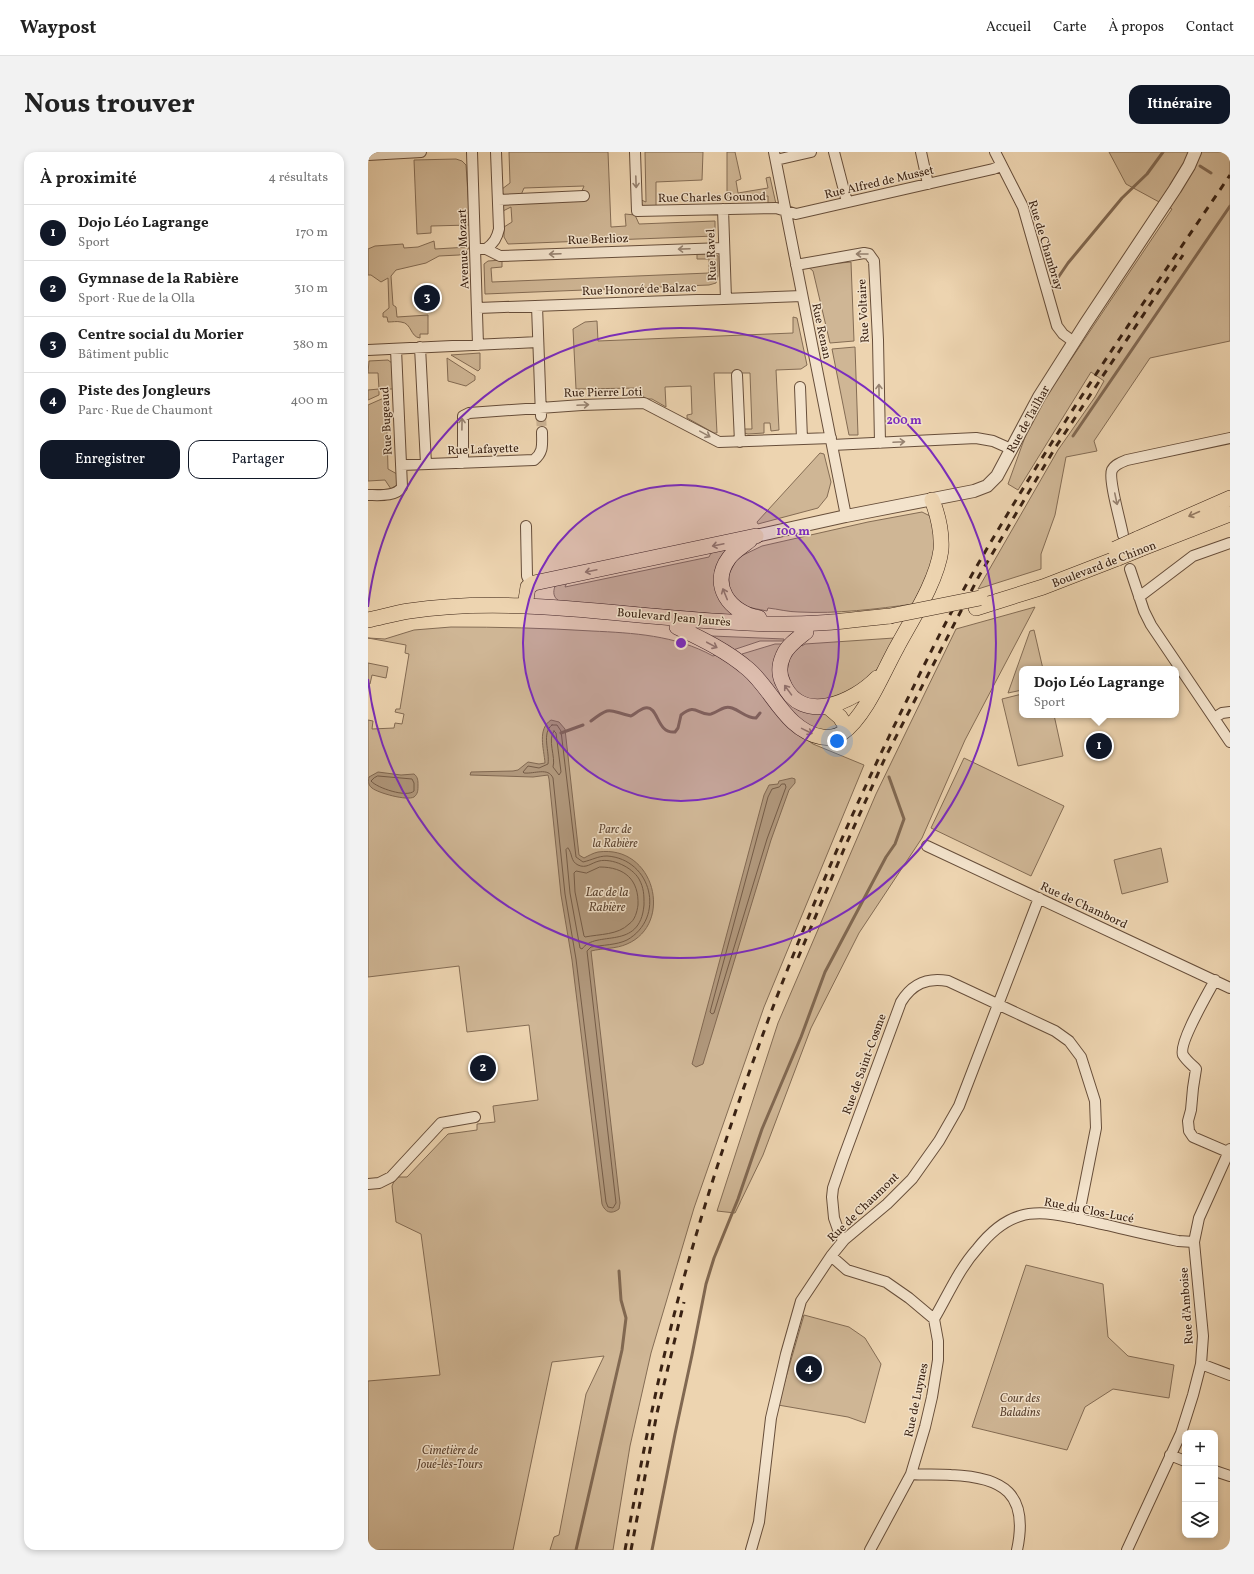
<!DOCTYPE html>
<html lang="fr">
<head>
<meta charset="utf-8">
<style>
  body { margin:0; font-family:Vollkorn,serif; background:#f2f2f2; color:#222 }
  .controls { position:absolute; right:12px; bottom:12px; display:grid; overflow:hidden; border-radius:8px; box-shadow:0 2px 6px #0003 }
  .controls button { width:36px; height:36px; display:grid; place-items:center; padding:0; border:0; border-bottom:1px solid #e0e0e0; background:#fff; color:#222; font:20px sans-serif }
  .you { position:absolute; left:469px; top:589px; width:14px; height:14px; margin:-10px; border:3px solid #fff; border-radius:50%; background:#1a73e8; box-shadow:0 0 0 6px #1a73e833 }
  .badge { display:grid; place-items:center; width:26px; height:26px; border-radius:50%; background:#111827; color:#fff; font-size:13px; font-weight:700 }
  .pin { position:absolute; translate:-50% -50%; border:2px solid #fff; box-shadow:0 1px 4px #0006 }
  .popup { position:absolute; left:651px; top:514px; width:160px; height:52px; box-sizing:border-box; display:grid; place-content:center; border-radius:8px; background:#fff; filter:drop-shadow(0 1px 3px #0005); font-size:13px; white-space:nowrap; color:#767676 }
  .popup b { font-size:15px; color:#222 }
  .popup::after { content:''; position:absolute; left:50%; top:100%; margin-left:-8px; border:8px solid transparent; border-top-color:#fff }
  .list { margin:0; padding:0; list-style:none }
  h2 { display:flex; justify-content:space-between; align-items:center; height:52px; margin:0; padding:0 16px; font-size:17px }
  h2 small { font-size:13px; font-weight:400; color:#767676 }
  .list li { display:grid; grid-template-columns:26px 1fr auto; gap:12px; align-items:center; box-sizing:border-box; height:56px; padding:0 16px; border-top:1px solid #e0e0e0 }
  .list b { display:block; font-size:15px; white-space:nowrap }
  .list p { margin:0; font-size:13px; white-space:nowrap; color:#767676 }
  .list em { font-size:13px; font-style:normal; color:#767676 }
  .actions { display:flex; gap:8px; padding:12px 16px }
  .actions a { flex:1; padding:9px 0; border:1px solid #111827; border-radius:12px; text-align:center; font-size:14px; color:#111827 }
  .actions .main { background:#111827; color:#fff }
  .icon { flex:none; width:22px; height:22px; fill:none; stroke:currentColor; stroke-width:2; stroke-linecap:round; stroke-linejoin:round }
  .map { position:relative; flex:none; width:862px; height:1398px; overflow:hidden; border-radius:12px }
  header { display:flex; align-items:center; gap:24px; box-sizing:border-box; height:56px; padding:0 20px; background:#fff; border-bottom:1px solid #e0e0e0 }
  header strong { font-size:19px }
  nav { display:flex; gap:22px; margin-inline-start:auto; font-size:14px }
  .intro { display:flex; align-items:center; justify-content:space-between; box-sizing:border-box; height:96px; padding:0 24px }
  h1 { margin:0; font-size:28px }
  .button { padding:10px 18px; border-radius:12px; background:#111827; color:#fff; font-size:14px; font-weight:700 }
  main { display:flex; gap:24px; padding:0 24px }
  aside { flex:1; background:#fff; border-radius:12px; box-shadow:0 2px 6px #0003 }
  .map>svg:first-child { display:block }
  .green { fill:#cfb695; stroke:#846c54 }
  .water { fill:#b0977b; stroke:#816851 }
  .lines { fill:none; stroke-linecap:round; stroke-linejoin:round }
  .shore { stroke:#755c47; stroke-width:1 }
  .stream { stroke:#816851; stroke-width:3 }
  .minor-tunnel { stroke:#c9b091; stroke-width:10; stroke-dasharray:10 5; stroke-linecap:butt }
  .minor-casing { stroke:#674e3a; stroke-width:12 }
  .tertiary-casing { stroke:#674e3a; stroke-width:14 }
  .primary-casing { stroke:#3a2213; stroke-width:16 }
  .minor { stroke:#f3e3cc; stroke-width:10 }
  .tertiary { stroke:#f3e3cc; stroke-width:12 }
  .primary { stroke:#edd4b0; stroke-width:15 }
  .rail { stroke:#3a2213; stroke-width:3; stroke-dasharray:7 7; stroke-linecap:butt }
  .primary-bridge-casing { stroke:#3a2213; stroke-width:16; stroke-linecap:butt }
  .primary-bridge { stroke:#edd4b0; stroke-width:15 }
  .oneway { stroke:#968270 }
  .oneway2 { stroke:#947b62 }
  .ring { fill:none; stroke:#7b2cbf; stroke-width:2 }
  .labels { text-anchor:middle; stroke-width:3; stroke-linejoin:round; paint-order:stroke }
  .street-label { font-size:12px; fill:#3a2213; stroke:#f3e3cc }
  .park-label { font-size:12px; font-style:italic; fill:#5f4734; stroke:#f3e3cc }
  .water-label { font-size:13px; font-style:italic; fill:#5d4532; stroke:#f3e3cc }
  .centre { fill:#7b2cbf; stroke:#f3e3cc; stroke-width:2 }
  .ring-label { font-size:12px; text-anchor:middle; font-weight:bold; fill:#7b2cbf; stroke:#f3e3cc; stroke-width:3; stroke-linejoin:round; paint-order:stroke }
</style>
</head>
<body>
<header>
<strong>Waypost</strong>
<nav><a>Accueil</a><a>Carte</a><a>À propos</a><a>Contact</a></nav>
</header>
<div class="intro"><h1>Nous trouver</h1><a class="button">Itinéraire</a></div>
<main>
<aside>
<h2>À proximité<small>4 résultats</small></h2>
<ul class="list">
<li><span class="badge">1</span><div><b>Dojo Léo Lagrange</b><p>Sport</p></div><em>170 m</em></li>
<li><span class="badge">2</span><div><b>Gymnase de la Rabière</b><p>Sport · Rue de la Olla</p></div><em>310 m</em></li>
<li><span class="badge">3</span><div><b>Centre social du Morier</b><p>Bâtiment public</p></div><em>380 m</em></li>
<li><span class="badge">4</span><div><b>Piste des Jongleurs</b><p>Parc · Rue de Chaumont</p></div><em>400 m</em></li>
</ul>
<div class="actions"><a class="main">Enregistrer</a><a>Partager</a></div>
</aside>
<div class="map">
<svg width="862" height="1398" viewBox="0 0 862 1398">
  <rect width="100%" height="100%" fill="#edd4b0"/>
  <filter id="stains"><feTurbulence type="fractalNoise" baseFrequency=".005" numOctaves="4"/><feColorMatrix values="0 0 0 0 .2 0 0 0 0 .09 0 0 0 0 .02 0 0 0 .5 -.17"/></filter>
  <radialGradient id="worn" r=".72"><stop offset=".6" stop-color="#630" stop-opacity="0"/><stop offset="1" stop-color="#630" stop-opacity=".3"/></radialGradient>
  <path class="green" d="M141,0H240L243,75L258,74L257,62L267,63L271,72L347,69V84L140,92L136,85V75L144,70L143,55L135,59V53L213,41L216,34L156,36L153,43H136L134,41V37L142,31Z
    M277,0H335L334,28L288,30V56L277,57L272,52L271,47L278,50Z
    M359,0H367L373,27L368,29L370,41L400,36L398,26L402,25L408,52H400V44L359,46Z
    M741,0H862V189L782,206L726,289L729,299L698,305L687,363L673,402V417L610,437L690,298L727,245L736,229L723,220L650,338L640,332L661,274L677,246L804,57L758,32Z
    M88,7L94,9L98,13L102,73L63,74V81L49,82L46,8Z
    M66,89L67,97L101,95L98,101L91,103L71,104L58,111L28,118L23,124L25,153L28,155L29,165L60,163V182H52V186C42,185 44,171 33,170C29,169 24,170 20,170L19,165H15V161L21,156L20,126L13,130L3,123H0V97L7,94L35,92L36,96L50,95Z
    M329,102H346L350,104V124L348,131L341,133L117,142L116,112L120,109L134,108V115L123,116L124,130L341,121V107H329Z
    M483,110L486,189L462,191L445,119L439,114Z
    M425,165L429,166L439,213L433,217L408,218L411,278L403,279L402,271H396V281L380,282L376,281L375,277H384L382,221H346L349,281H346L319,266V263L324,262L323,234L297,235L298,255L284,247H277L271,236L208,237L205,177L217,170L229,169L230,189L425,181Z
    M487,195L490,283H481L464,197Z
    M112,201V217L110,219L83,203Z
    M79,206L107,224V228L98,234L80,229Z
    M20,208L24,211L25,237H11V243L0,248V238L11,237L10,221H0L1,209Z
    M18,245L20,317L29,322V333L23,337L17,328L0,329V253Z
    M452,301L456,302L463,330L459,345L450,356L390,372L389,370Z
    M554,360L562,364L564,368L567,394L563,416L545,452C509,457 468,462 431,460C420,460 410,457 400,456L399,459L379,455L366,445L361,434V422L369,406L394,394L500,370Z
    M366,393L356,402L363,460L362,463L191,449C185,445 185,440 187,434L200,428L197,435L341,405L345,397Z
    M667,455L597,588L554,686L491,781L443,876L395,1003L367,1061L349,1059L410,871L508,642L588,477Z
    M83,475C130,475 177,476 224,479C265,481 307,483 345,504L353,501L372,518L424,577L445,592L496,613L396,855L326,1056L283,1201L262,1294L245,1398H182L186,1385L191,1383L218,1242L236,1204L184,1210L145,1398H0V1229L72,1223L53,1082L28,1070L24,1034L28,1025H39L80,982L109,978V972L127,970L125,954L170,948L161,873L99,880L91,814L0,825V568L5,569L4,577L26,576L27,571L34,572L36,562L27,560L28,557H32L41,502L37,501L38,493L0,486L17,487L46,478Z
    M666,478L675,517H654V538L640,541L662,479Z
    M344,484L416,487V489H392L362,499L343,485Z
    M526,486L513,512L498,531L460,549L438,547L425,536L419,520L422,503L432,492L434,494L437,492Z
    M407,492H418L410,528L472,572L470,580L440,576L372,505L374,502Z
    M0,511L20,515L18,526L4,523L2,532H0Z
    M654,542V563H686L695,604L650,614L634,547Z
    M596,606L696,654L663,724L563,676Z
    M793,696L800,730L754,742L746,708Z
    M658,1113L735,1132L740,1185L760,1204L806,1213L801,1246L745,1237L717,1255L699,1298L604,1275Z
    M436,1163L481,1175L497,1186L513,1212L497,1271L480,1265L410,1253Z"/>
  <path class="water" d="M183,568L191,570L197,577L211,703L216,706C220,704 225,701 230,700C287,692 306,772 259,792C248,797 235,796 223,799L252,1051L251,1057C243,1063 237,1060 234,1052L204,808L193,743L181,627L180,623L165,625L102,623L103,620L145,619L150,618L160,610L171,612L177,611C176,597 169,577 183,568Z
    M10,620L33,623L46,622C50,625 50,629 50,633C50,638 50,642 46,645C39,649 10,641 4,636C0,633 0,629 1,625Z
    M424,626L427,627V631L421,638L403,688L335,912L328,915L324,912L396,643L401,633L410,632L411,629Z"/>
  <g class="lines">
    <path class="shore" d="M184,573H189L193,579L208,705L215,710C224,708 230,704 239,704C284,707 298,766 259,788C249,793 234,793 223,795L219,799L248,1051L245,1056L240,1055L238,1050L208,807L197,742L185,626C180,615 167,622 156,621L155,620L160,614L171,616L180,612C182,600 173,581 184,573Z
      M186,579L188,581L193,620L191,623L185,615C188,605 179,588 186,579Z
      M10,624L44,627L46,631V639C39,646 9,636 3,629L6,626Z
      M414,632H417L418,635L399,687L346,861L344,862L342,860L400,645L404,637L411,635Z
      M200,696C205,702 202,709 210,713C218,717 223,711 231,709C244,706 264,715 271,727C276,736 276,743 276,753C272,800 228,777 214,797L212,796L202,741L198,698Z
      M232,715C257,715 271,728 270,753C269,760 267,768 261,772C250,783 232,782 217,785L216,784L207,740L206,721L208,719L218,721Z"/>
    <path class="stream" d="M832,14L843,21
      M685,133L700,111L754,46L779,22L795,0
      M705,284L862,54
      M223,569C244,553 240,559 263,564C267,562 272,557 277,556C291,553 288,582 307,580L310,576L313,563C328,550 330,564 343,562C351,560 355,553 364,556C373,559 378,566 388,566L392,561
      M193,581L215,573
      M208,1398L254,1198L258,1166L253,1148L251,1119
      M284,1398L307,1282L324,1203L338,1132L346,1106L370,1047L394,977L433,885L457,820L518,705L527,692L536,667L521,625"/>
    <path class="minor-tunnel" d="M173,264L174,280"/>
    <g class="minor-casing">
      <path id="minor" d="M104,0L110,193
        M267,0L269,59L408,56L428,62L625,17L633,14
        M406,0L478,364
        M466,0L479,50
        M553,0L560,32
        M627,0L655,55L689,174L695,182L706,190
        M0,3L53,0
        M408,8L443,0
        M130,48L216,44
        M355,57L358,147
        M108,97H118L132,104L355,96
        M118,97C126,91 129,86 131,77L128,0
        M428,113L496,101L501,102L506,109L510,188L512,291
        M169,154L173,264
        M110,156L434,144
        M52,195L58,312
        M0,198L170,190
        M369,223L372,290
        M432,235L434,287
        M464,293L608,286L625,289L643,297
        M95,311V264L101,261L214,253L276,251L351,290L463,286
        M33,313L166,308C176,300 174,292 174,280
        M0,343C10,343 28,345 34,335L28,197
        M158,374L159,424L163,433
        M755,383C753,371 740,327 744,318C747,312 754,310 759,308L862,286
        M762,417L776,459L783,473L862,590
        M771,445L825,404L862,391
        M846,566L854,561L862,560
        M559,694L862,836
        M847,828C840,841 810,892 815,903C818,908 824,913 828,917L825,936L823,958L820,969L821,979L825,985L862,1001
        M0,1032L11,1031L23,1025L73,971L107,965
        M476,1088L472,1083L466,1066L464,1045L465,1036L475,1007L533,850C544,832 559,825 580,829L687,879L701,889L713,905L727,949L728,976L710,1067
        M463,1104L479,1118L518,1130L541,1146L566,1167L570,1189V1208L564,1245L557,1275L543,1322L502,1398
        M566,1167C580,1143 591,1117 609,1097C620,1083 635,1069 652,1064C677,1056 713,1068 739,1073C762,1079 786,1084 810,1089L826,1090
        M833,1212L862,1223
        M802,1303L817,1309
        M847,1319L862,1324
        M543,1322C556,1323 570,1322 583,1323C636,1325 661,1342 649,1398
        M383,1398L391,1370L403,1266L418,1202L433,1149L463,1104L476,1088L519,1052L544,1027L571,989L591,954L671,746
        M759,1398L813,1281L825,1243L833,1212L835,1184L826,1090L831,1066L862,997"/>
    </g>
    <g class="tertiary-casing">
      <path id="tertiary" d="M388,384L478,364L606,339L619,334L629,324L671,245L718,171L807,37L821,14L827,0"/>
    </g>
    <g class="primary-casing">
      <path id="primary" d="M769,387L862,346
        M382,388C375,394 366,399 361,406C341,433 362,461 391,466
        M772,397L862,362
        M157,454L160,435L166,431L388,384
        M608,456L675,435L750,406
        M0,468C14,465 28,461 41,459C147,443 256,465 362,470C391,472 421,473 450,471C474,470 498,466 522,464
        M309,475C334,487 359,499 380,517C405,538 418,579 454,585C460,586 469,585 474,581C498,564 515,520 529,495C544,467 569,429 573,398C574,382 570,363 564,348
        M438,480C429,487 419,494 415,504C411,513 411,523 415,531C433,574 486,550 509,526
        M459,554L472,565L479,576"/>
    </g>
    <use href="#minor" class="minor"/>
    <use href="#tertiary" class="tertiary"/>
    <use href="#primary" class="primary"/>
    <path class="rail" d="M430,806L476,697L517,606L611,424L687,296L815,103
      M257,1398C271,1321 286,1243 305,1167C332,1061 367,957 405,855C445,750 489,648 539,548C560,505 582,461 606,419C684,283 774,153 862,23
      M263,1398L289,1261L316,1150"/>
    <g class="primary-bridge-casing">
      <path id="primary-bridge" d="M747,397L769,387
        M750,406L772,397
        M522,464L612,446"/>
    </g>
    <use href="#primary-bridge" class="primary-bridge"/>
  </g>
  <defs><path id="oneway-shaft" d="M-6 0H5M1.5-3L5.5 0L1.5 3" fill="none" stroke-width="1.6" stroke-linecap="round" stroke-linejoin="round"/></defs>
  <g class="oneway">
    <use href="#oneway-shaft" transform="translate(268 30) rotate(88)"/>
    <use href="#oneway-shaft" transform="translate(316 97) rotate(178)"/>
    <use href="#oneway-shaft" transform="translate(187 102) rotate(178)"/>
    <use href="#oneway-shaft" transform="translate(494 102) rotate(-180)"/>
    <use href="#oneway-shaft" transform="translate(511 238) rotate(-91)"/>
    <use href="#oneway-shaft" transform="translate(215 253) rotate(-3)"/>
    <use href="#oneway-shaft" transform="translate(94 272) rotate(-89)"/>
    <use href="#oneway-shaft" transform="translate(337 282) rotate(29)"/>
    <use href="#oneway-shaft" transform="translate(531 290) rotate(-3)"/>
    <use href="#oneway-shaft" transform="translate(748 347) rotate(78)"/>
  </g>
  <g class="oneway2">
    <use href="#oneway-shaft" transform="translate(826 362) rotate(156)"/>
    <use href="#oneway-shaft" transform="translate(350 393) rotate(168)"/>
    <use href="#oneway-shaft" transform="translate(223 419) rotate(168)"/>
    <use href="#oneway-shaft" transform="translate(357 442) rotate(-112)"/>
    <use href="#oneway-shaft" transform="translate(344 493) rotate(28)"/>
    <use href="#oneway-shaft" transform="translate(420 538) rotate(-126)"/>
    <use href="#oneway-shaft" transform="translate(439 579) rotate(26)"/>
  </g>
  <circle cx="313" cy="491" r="158" fill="#7b2cbf" fill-opacity=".12"/>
  <g class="ring">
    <circle cx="313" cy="491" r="158"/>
    <path d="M0 455A315 315 0 1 1 0 527"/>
  </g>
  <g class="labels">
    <g class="street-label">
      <text transform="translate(511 30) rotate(-13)" y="4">Rue Alfred de Musset</text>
      <text transform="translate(344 45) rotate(-1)" y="4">Rue Charles Gounod</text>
      <text transform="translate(230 87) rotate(-2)" y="4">Rue Berlioz</text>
      <text transform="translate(678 93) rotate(73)" y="4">Rue de Chambray</text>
      <text transform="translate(95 97) rotate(-92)" y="4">Avenue Mozart</text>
      <text transform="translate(343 103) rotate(-92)" y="4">Rue Ravel</text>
      <text transform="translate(271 137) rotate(-2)" y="4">Rue Honoré de Balzac</text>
      <text transform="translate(495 159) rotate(-93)" y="4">Rue Voltaire</text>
      <text transform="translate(454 179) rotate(78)" y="4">Rue Renan</text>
      <text transform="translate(235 240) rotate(-1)" y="4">Rue Pierre Loti</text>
      <text transform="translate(660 267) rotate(-61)" y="4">Rue de Tailhar</text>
      <text transform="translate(18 269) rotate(-93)" y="4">Rue Bugeaud</text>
      <text transform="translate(115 297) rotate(-2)" y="4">Rue Lafayette</text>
      <text transform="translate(736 412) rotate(-21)" y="4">Boulevard de Chinon</text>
      <text transform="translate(306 465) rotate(5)" y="4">Boulevard Jean Jaurès</text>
      <text transform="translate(716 753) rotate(25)" y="4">Rue de Chambord</text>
      <text transform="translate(496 912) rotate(-70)" y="4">Rue de Saint-Cosme</text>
      <text transform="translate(495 1055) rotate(-44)" y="4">Rue de Chaumont</text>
      <text transform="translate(721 1058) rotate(11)" y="4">Rue du Clos-Lucé</text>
      <text transform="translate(818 1154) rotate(-94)" y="4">Rue d'Amboise</text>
      <text transform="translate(548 1248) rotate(-78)" y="4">Rue de Luynes</text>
    </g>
    <g class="park-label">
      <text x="247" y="681">Parc de<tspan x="247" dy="14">la Rabière</tspan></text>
      <text x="652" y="1250">Cour des<tspan x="652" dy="14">Baladins</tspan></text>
      <text x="82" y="1302">Cimetière de<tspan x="82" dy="14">Joué-lès-Tours</tspan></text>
    </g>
    <g class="water-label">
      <text x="239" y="744">Lac de la<tspan x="239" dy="15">Rabière</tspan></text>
    </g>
  </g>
  <circle cx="313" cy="491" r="6" class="centre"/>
  <g class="ring-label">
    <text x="536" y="272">200 m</text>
    <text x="425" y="383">100 m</text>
  </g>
  <rect width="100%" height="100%" filter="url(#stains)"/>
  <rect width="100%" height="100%" fill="url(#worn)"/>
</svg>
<div class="controls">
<button>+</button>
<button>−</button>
<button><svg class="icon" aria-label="layers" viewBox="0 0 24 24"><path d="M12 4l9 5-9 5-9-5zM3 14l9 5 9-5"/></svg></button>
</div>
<div class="you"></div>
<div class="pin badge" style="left:731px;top:594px">1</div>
<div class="popup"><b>Dojo Léo Lagrange</b>Sport</div>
<div class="pin badge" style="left:115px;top:916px">2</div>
<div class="pin badge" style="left:59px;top:146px">3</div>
<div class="pin badge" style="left:441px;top:1217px">4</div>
</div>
</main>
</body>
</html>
